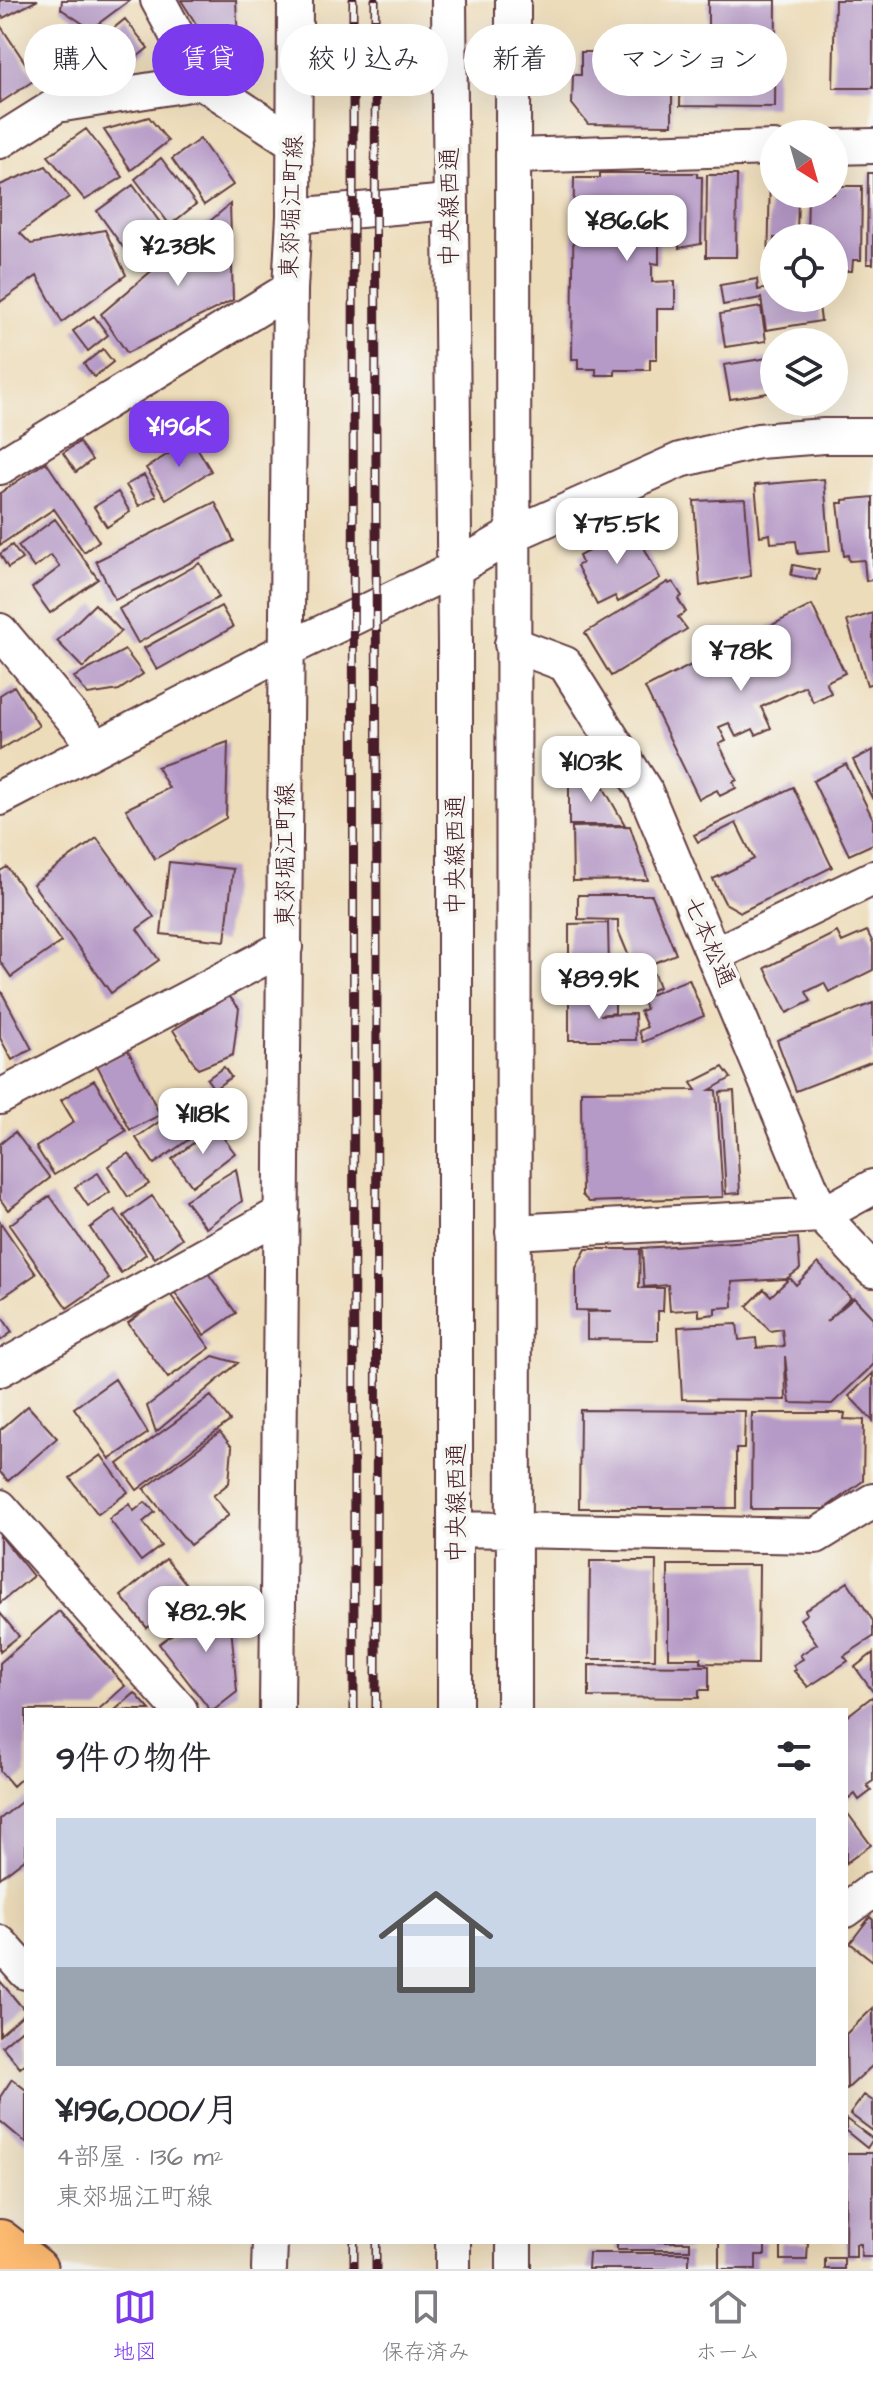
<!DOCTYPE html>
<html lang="ja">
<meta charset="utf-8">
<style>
:root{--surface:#fff;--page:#f7f7f7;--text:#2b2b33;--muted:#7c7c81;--line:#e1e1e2;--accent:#7c3aed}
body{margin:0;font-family:"Architects Daughter","Klee One",sans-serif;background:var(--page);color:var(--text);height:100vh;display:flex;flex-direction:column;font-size:30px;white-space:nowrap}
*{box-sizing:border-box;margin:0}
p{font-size:26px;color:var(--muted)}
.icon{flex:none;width:44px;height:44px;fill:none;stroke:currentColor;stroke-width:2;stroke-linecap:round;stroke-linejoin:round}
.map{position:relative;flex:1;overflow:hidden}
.panel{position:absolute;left:24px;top:1708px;width:824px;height:536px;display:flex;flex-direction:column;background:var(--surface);border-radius:0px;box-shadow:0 8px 32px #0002}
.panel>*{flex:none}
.guide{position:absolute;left:24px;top:24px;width:826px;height:72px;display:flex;gap:16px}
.needle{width:52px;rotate:143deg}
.fabs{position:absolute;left:760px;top:120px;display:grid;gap:16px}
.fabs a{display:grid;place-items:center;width:88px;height:88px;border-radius:50%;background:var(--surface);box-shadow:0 8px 32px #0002;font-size:40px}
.price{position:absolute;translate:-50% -68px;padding:0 18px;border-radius:16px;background:#fff;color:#222;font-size:26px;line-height:52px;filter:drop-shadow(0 2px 4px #0008)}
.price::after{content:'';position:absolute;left:50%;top:48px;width:24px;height:18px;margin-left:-12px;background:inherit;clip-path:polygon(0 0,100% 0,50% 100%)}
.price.active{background:var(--accent);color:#fff}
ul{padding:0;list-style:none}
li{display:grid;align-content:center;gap:16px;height:424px;padding:0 32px}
li span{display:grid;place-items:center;height:248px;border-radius:0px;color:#555}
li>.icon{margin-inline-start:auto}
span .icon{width:144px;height:144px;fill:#fffc;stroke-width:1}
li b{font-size:34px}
h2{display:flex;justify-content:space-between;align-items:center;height:96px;padding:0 32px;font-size:34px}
.tag{padding:0 28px;border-radius:36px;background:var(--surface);box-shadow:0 8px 32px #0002;font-size:28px;line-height:72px}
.tag.active{background:var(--accent);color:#fff}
.tab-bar{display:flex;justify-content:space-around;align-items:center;height:112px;border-top:2px solid var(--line);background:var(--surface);font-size:22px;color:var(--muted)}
.tab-bar a{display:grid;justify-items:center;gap:4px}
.tab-bar .active{color:var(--accent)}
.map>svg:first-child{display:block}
.building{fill:#b599c6}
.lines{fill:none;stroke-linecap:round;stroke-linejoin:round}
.minor-casing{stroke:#623b40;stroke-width:38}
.major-casing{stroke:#623b40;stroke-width:46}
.minor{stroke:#fff;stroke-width:34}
.major{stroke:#febb71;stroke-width:42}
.rail-casing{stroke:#4a1f2b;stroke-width:9}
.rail{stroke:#f6f6f2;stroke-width:6;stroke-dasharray:18;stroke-linecap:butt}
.labels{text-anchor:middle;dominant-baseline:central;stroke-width:8;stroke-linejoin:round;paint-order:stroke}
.street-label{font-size:24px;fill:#4a1f2b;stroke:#f6f6f2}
</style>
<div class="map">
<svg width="873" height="2269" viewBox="0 0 873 2269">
<rect width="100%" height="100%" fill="#f6f6f2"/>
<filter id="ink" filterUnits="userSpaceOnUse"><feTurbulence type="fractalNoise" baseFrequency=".0125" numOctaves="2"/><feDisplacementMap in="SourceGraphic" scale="16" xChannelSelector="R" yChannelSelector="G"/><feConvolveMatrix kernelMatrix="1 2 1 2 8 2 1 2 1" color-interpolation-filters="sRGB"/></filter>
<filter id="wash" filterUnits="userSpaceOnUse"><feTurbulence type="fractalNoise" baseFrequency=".006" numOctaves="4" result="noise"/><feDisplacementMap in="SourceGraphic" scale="32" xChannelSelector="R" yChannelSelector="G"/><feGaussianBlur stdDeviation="1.8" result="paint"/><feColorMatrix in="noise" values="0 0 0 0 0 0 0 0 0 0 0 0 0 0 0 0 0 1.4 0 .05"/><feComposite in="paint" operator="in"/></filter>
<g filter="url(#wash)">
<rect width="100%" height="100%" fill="#eddcb9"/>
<g id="blocks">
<!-- building -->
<path class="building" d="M0,0H38L3,18L0,14Z
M62,0H130L91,29L61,9Z
M181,0H236L238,41L213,51Z
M708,0H776L775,107L680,106L681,28L708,29Z
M835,0H873V88H833Z
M125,19L148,48L126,66L103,37Z
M0,25L36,79L0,103Z
M72,29L92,57L48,89L28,61Z
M581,52H672V125L588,124L572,104L573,75H581Z
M149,117L168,141L131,170L104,130Z
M86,129L123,177L85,200L48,156Z
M200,139L233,185L204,205L172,159Z
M161,158L196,204L170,225L135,179Z
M46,166L69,197L20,233L31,244L105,230L126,275L62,322L37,276L0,302V185Z
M600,173H697V177H702L701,244L679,248V244H659V264L652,263V282L675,281V309H657V359H650V370H615V375H596V369H578V359H572L574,178H600Z
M770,173H774V194H798L797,238H774V272H768Z
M868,173H873V264H867Z
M707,175H737L736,257H706Z
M133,185L169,235L133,261L97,211Z
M834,186H862L861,260H853L852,271H834V238H807L808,194H834Z
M230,204L233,300L127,353L101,314Z
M757,279L758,290L774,287V298H818L821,321L766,330L761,298L723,305L720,285Z
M761,307L766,341L725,347L720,314Z
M94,316L108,335L88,351L73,331Z
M103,349L113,362L94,377L84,364Z
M768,358L774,392L730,399L724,365Z
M192,439L211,471L166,499L146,468Z
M79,442L92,460L76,472L63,453Z
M46,462L99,541L84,552L54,509L0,545V493Z
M144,475L156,496L139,506L126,485Z
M824,479L830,551L798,554L796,541L771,543L770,534L760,536L755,485Z
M118,492L130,512L107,527L94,507Z
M873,497V580L866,581L864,560L849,561L848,555L844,556L838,503H843V500Z
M745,499L751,576L700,586L694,501Z
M215,502L234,541L115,600L96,561Z
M55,519L98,579L50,613L32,588L60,567L51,555L34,568L18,546Z
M629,524L631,529L634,528L660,578L618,602L615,596L597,605L577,566L582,563L579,556L594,548L592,543Z
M12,545L22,559L8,568L0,554Z
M200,563L219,597L138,643L119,609Z
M793,565L819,570L816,580L791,575Z
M668,582L669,584L673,582L682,596L678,599L686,612L678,617L687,629L611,676L585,633Z
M95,604L121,631L83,668L57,641Z
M812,605L845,673L826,682L831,693L813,702L805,686L761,707L771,728L756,735L753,729L736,737L729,723L719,727L726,741L719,744L737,780L733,782L736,788L720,796L717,790L699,799L645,688Z
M221,606L233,627L157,670L144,648Z
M873,613V683L867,685L847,621Z
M125,650L143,674L119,690L88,695L74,677Z
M14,686L39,726L0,750V695Z
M228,742L226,818L155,859L126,809L169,788L157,767Z
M873,750V800L853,760Z
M846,764L873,819V844L849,855L813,781Z
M569,778H598L625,825H569Z
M793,787L832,867L741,912L725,903L713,879L754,859L736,823L698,842L694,835Z
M630,826L648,880L573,881L572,827Z
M97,838L154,917L137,929L159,960L111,993L33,884Z
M169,862L233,869L225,941L161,934Z
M7,867L61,942L11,977L0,961V871Z
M578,895H652L676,954L635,971L618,930V920L578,919Z
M608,923L609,969H569V924Z
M867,931L873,943V970L829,992L824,983L806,992L811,1001L787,1013L765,968L837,932L842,942Z
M645,970L647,976L654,974L659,987L635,997H577V975L635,974Z
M689,979L704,1016L643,1042L639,1031L647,1027L640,1011L646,1009L642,998Z
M0,989L32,1049L12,1060L0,1038Z
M229,996L239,1008L233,1055L198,1069L173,1030Z
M600,999H615V1013L600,1015L635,1014L636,1040H569V1000Z
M873,1003V1061L796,1091L777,1040Z
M128,1050L160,1115L130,1130L97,1065Z
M224,1067L231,1077L214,1089L207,1079Z
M723,1067L731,1078L710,1090H716L723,1197L589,1202L582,1195L581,1091L696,1090L691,1083Z
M94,1080L126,1131L54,1175L36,1147L74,1122L61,1100Z
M198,1087L219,1118L154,1164L136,1138L176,1110L184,1122L195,1114L184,1098Z
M734,1091L740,1193L726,1194L720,1092Z
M215,1127L235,1153L192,1186L172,1159Z
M15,1132L50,1178L8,1210L0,1199V1144Z
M129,1153L149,1184L128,1197L108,1166Z
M236,1169L242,1201L206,1228L185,1200Z
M98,1173L110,1192L88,1206L75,1187Z
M50,1196L109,1279L67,1308L9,1225Z
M152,1196L182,1238L155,1258L124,1216Z
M115,1210L146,1254L121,1273L90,1228Z
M0,1222L36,1274L0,1299Z
M798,1238L800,1269L786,1279L732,1282L733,1307L715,1308V1314L699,1316V1309L670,1311L668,1285L644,1287L642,1248Z
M586,1249H640L639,1288H664L663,1311H658V1340L587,1339V1312L612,1311L576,1310V1268Z
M818,1263L851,1298L826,1322L854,1298L873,1318V1365L832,1404L790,1403L785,1356L786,1400L682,1399L678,1327L737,1324L739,1340L756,1338L757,1348L784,1346L782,1329L770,1331L747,1306L764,1289L771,1296L790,1278L796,1285Z
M203,1266L236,1313L204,1335L171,1287Z
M169,1293L210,1348L168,1378L128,1323Z
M0,1314L12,1332L0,1341Z
M213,1356L238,1363L156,1432L147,1406Z
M873,1373V1421L849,1396Z
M115,1379L148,1433L110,1459L74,1408Z
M211,1396L230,1421L137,1490L118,1464Z
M28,1406L57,1438L8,1481L0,1472V1430Z
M580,1410L745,1411L744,1449H736V1508H579Z
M752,1413H845L844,1419L864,1420L863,1481L824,1509H751Z
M220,1432L232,1447L229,1483L213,1496L229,1515L190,1545L144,1489Z
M101,1455L128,1492L98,1514L70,1478Z
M145,1502L155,1512L143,1522L161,1546L141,1561L109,1519L129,1504L134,1511Z
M0,1535L33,1576L0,1603Z
M166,1559L193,1592L147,1628L121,1596Z
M590,1561H656L655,1659H589Z
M668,1565H759L758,1664L701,1663V1658H668Z
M848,1582L873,1621V1637L844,1656L848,1661L808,1687L794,1671L796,1670L793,1665L803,1659L800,1655L817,1644L800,1619L807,1614L805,1610Z
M228,1593L237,1692L214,1710H210L159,1644Z
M59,1611L125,1686L98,1710H26V1774L13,1786L0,1771V1663Z
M0,1613L19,1636L0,1651Z
M873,1653V1692L855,1667Z
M589,1665L709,1666V1690H699V1698L589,1697Z
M135,1693L150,1710H115Z
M873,1696V1781L867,1785L871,1791L859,1800L855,1794L849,1799L846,1795V1717Z
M26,1798V1858L0,1878V1819Z
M846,1811L871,1845L846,1863Z
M870,1917L873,1920V1961L850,1943Z
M0,1981L26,2012L0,2035Z
M873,2008V2065L847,2089L846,2034Z
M26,2026V2063L20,2068L2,2046Z
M12,2079L26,2090V2143L0,2121V2097Z
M864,2095L873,2101V2131L850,2114Z
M846,2119L873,2139L867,2148L846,2131Z
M846,2153H873V2257H861V2244H856V2257H845Z
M617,2242H690V2250H617Z
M719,2242H765V2255H756V2269H719Z
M781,2242H808L807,2260H781Z
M589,2253H689V2269H588Z
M825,2258H844V2269H825Z"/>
</g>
</g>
<g filter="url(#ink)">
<use href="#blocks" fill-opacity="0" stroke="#623b40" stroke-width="2"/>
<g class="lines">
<defs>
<path id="minor" d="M158,0L202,82L295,143
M449,0L455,644V1710
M513,0L514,1710
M0,141L57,105L202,82
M834,147L873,146
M513,156L774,148
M294,216L449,202
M0,467L290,289
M0,631L97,747
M512,644L565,664L645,791L822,1215L873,1270
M0,798L288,649L454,569L512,535L680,460L758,441L824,436H873
M714,955L873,878
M0,1097L285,947
M513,1232L822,1215L873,1187
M0,1369L282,1213
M0,1507L180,1710
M457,1529L816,1536L873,1501
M277,1710L290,289L294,216L295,0
M846,1910L873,1890
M0,1943L26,1972
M453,2242V2269
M514,2242V2269
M269,2269L270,2242"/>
<path id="major" d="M0,2241L36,2269"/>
</defs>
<!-- minor casing -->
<use href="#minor" class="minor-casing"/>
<!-- major casing -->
<use href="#major" class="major-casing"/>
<!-- minor -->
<use href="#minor" class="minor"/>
<!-- major -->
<use href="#major" class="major"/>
<defs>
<path id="rail" d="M353,0L354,1710
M375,0L377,951L376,1710
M354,2242V2269
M376,2242V2269"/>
</defs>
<!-- rail casing -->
<use href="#rail" class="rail-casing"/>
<!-- rail -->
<use href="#rail" class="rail"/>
</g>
</g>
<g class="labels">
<!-- street labels -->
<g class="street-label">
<text transform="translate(292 207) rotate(-88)">東郊堀江町線</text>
<text transform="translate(450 207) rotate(-90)">中央線西通</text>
<text transform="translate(286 855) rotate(-90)">東郊堀江町線</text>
<text transform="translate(456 855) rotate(-90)">中央線西通</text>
<text transform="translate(709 942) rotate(67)">七本松通</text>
<text transform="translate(457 1503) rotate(-90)">中央線西通</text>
</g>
</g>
</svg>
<div class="fabs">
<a><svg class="needle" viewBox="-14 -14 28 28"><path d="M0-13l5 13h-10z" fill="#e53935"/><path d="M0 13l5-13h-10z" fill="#7c7c81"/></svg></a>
<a><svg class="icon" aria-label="locate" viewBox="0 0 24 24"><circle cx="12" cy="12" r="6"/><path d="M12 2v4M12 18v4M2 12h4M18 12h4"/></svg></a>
<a><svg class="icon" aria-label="layers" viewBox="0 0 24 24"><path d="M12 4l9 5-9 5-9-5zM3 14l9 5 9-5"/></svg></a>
</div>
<b class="price" style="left:627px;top:263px">¥86.6K</b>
<b class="price" style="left:178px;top:288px">¥238K</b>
<b class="price active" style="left:179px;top:469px">¥196K</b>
<b class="price" style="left:617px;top:566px">¥75.5K</b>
<b class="price" style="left:741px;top:693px">¥78K</b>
<b class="price" style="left:591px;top:804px">¥103K</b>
<b class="price" style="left:599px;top:1021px">¥89.9K</b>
<b class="price" style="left:203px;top:1156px">¥118K</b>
<b class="price" style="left:206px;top:1654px">¥82.9K</b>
<div class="guide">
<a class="tag">購入</a>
<a class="tag active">賃貸</a>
<a class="tag">絞り込み</a>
<a class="tag">新着</a>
<a class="tag">マンション</a>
</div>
<section class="panel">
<h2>9件の物件<svg class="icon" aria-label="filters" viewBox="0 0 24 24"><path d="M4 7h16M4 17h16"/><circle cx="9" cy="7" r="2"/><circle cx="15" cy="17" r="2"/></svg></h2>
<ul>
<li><span style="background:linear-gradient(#c9d6e8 60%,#9aa5b1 0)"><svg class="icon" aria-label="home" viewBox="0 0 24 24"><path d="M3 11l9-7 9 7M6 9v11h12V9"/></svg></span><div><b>¥196,000/月</b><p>4部屋 · 136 m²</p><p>東郊堀江町線</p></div></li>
</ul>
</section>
</div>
<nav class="tab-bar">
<a class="active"><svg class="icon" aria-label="map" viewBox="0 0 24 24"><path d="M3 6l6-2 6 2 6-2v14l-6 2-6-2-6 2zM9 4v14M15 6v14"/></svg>地図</a>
<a><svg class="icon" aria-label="saved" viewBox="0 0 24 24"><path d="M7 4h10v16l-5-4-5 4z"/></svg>保存済み</a>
<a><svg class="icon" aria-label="home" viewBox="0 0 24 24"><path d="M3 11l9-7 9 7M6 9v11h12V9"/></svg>ホーム</a>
</nav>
